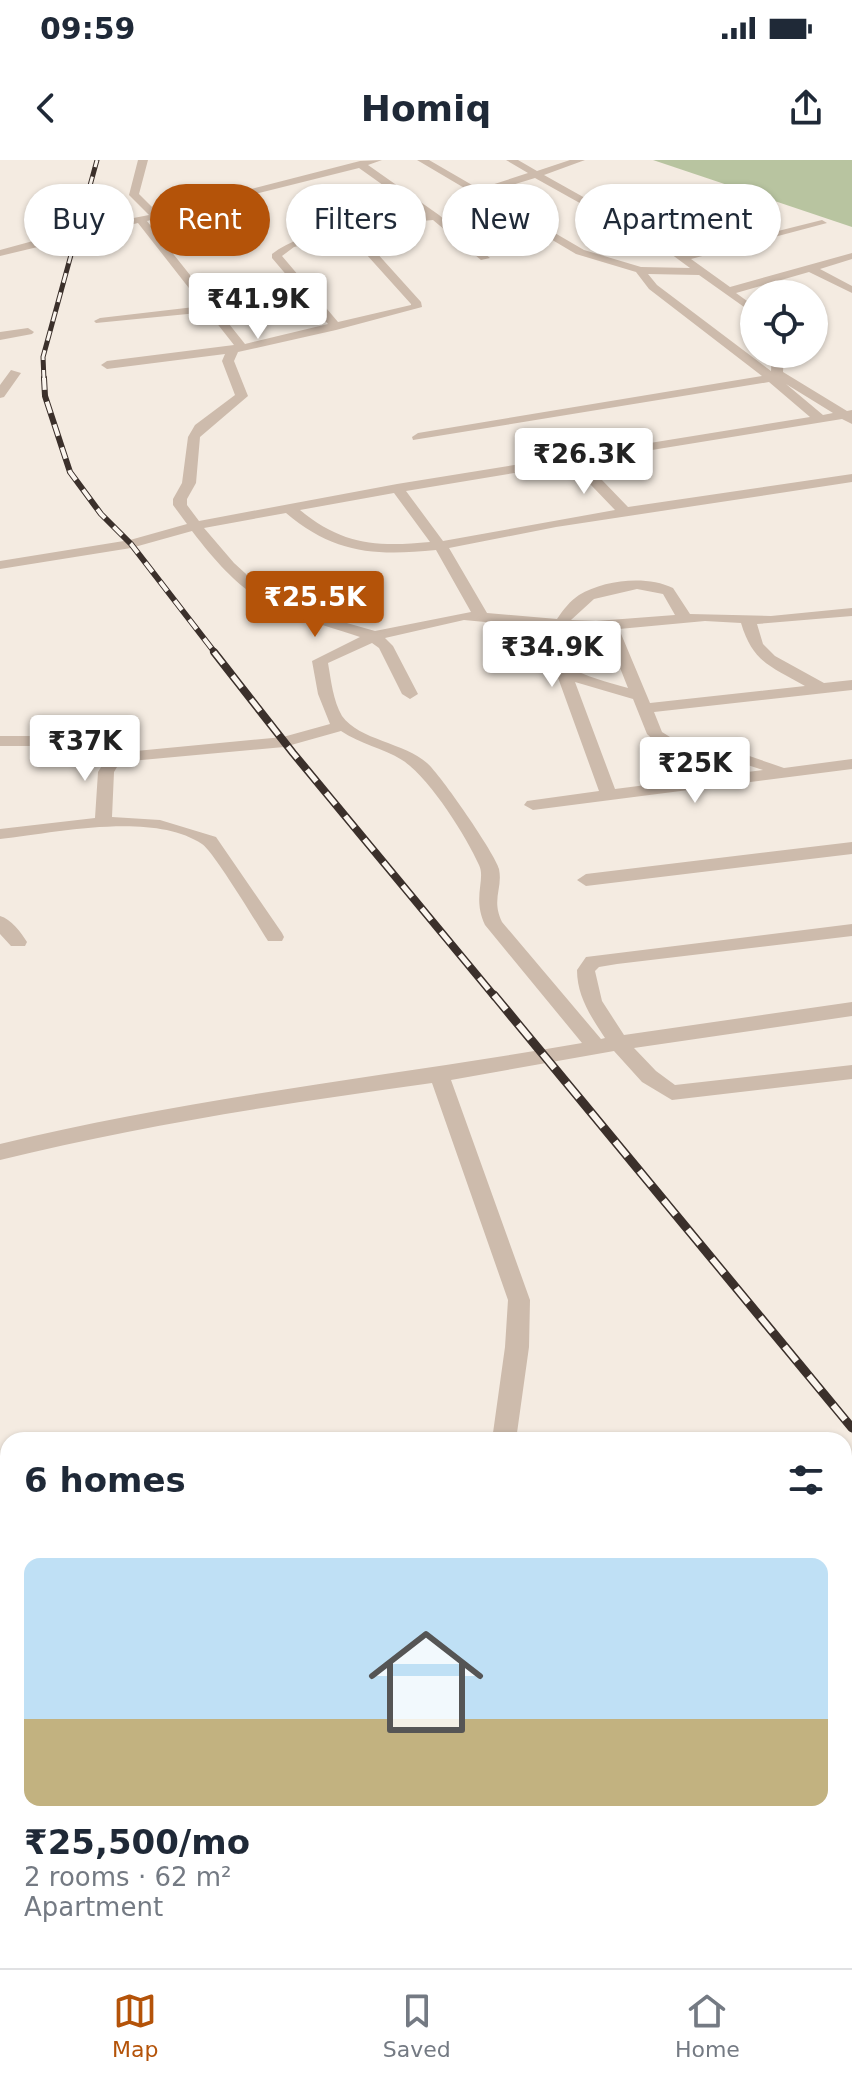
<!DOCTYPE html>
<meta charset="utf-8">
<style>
:root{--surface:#fff;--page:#f2f2f3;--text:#1f2937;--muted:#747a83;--line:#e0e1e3;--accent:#b45309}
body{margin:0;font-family:"DejaVu Sans",sans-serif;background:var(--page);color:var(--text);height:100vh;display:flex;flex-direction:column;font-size:30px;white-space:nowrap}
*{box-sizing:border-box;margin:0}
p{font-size:26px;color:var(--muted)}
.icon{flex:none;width:44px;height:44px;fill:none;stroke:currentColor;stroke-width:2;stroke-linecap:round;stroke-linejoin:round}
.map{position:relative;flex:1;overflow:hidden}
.details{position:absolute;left:0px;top:1272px;width:852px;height:536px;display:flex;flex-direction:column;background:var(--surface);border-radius:24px 24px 0 0;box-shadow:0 2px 6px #0004}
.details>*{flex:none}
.hud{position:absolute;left:24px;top:24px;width:804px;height:72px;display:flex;gap:16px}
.fabs{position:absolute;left:740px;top:120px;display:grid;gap:16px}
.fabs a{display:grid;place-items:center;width:88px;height:88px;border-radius:50%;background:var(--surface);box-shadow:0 2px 6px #0004;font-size:40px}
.price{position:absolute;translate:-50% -68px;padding:0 18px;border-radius:8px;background:#fff;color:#222;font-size:26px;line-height:52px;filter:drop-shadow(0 2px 4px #0008)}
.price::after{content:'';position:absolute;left:50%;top:48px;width:24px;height:18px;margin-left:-12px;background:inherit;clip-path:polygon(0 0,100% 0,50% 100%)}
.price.current{background:var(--accent);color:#fff}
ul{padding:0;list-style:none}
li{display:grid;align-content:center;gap:16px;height:424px;padding:0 24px}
li span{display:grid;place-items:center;height:248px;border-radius:16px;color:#555}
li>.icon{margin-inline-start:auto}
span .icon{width:144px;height:144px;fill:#fffc;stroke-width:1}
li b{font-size:34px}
h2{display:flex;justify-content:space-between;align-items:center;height:96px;padding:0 24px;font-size:34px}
.tag{padding:0 28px;border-radius:36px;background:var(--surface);box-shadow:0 2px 6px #0004;font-size:28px;line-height:72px}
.tag.current{background:var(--accent);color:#fff}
.status{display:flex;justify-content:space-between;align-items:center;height:56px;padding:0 40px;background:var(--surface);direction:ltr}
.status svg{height:22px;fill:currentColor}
header{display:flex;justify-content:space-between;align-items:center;height:104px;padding:0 24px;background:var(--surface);font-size:36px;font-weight:700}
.dock{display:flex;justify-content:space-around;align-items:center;height:112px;border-top:2px solid var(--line);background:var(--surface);font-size:22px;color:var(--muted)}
.dock a{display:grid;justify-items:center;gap:4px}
.dock .current{color:var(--accent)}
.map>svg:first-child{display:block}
.green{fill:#b8c4a0}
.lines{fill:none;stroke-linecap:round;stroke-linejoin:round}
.minor{fill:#cdbbac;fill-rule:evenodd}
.rail-far3-casing{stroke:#3b302b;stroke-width:5}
.rail-far2-casing{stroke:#3b302b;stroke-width:6}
.rail-far1-casing{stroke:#3b302b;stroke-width:8}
.rail-casing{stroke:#3b302b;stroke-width:9}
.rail-far3{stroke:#fbf5ee;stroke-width:3;stroke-dasharray:10;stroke-linecap:butt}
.rail-far2{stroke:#fbf5ee;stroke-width:4;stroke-dasharray:12;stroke-linecap:butt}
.rail-far1{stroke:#fbf5ee;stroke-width:5;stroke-dasharray:15;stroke-linecap:butt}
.rail{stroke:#fbf5ee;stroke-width:6;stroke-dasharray:19;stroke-linecap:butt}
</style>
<div class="status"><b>09:59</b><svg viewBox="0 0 49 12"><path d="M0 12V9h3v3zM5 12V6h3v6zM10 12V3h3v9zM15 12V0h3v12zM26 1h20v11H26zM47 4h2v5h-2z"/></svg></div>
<header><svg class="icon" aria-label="back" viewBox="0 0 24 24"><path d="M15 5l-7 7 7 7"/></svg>Homiq<svg class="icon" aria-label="share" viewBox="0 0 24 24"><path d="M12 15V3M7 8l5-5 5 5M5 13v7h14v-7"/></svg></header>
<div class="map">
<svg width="852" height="1808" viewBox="0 0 852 1808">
<rect width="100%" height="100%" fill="#f4ebe1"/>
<!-- green -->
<path class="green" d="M653,0H852V67Z"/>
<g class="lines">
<!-- minor -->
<path class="minor" d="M138,0H148L139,34L158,53L360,1L382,0L368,5L439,55L490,98L481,100L433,60L366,66L357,71L421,142L422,147L336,170L238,192L234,201L248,236L200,277L196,323L187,339V345L199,361L397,324L810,257L769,222L413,280L412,277L418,273L762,216L649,129L636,112L576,94L417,0H429L479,29L528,13L506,0H518L537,11L570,0H585L544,15L685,94L822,60L827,63L691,99L730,127L852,93V99L820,109L852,126V133L809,112L736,133L754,146V154L699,115L648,114L657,125L771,211L772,194H784L783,212L847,251L852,250V264L842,259L572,303L601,319L628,347L852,314V322L556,367L449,388L487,453L557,459C563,450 570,441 579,435C604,420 646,415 673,428L690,454L771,456L852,448V456L757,464L763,484L775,496L824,523L852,520V530L654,552L662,572L678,582L732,590L784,608L852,599V609L533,650L524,645L527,641L599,631L557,515L530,497L506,464L464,460L385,478L393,486L418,534L410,539L402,534L379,488L372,483L328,503C331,520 333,541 342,556C359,580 405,583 427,603C440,614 496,695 499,709C503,729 491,739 502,762L601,879L605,878C591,857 577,836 577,810L586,797L852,764V776L617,804L599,807L595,811L602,841L624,875L852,842V856L634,888L656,911L675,925L852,905V919L672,940L642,922L614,891L451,920L530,1140L529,1187L516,1280H492L505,1187L508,1140L432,923C287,943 142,965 0,1000V984C191,937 388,917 582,883L485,765C472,738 486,719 479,705C466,676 429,617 402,600C383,588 360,584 341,571L284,587L120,602L114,612L112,657L160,660L216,677L282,773L284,777L282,781H268C257,764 214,692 202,684C153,651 55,673 0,679V669L95,658L98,612L105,601L33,586H0V576H33L115,593L283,577L330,564L318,534L312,501L360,477C275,450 249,446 192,371L131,388L0,409V401L130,380L187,364L173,345V339L182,323L188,277L195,265L235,235L222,201L225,194L107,209L101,205L107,201L234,185L208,152L96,163L94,161L100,158L203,146L138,63L0,96V90L77,69L149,55L129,35ZM359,8L425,55C383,58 305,68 272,94V98L328,164L245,184L147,61ZM535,18L671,94L690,108L641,107L584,90L486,33ZM348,74L411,144V145L338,162L282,96L294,87ZM786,224L833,253L823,255ZM557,306L591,325L615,350L443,381L406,331ZM394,333L430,382C377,387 342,385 300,350ZM286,353C334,394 376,396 436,390L471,452L375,471L322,456L268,434L234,403L204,368ZM637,429L663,434L675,455L596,461L571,460L594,439ZM705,461L741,463C753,503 771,506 805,526L650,543L619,469ZM522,465L605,470L628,528C585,516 546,505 522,465ZM575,522L633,539L647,574L658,584L676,592L732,600L763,610L615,629Z
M28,168L34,172L32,174L0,180V172Z
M11,210L21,213L4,237L0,238V225Z
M852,682V694L586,726L577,720L586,714Z
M0,756C11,759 21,772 27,782L25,786H11L0,774Z
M8,1363V1387L0,1388V1364Z
M844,1459L852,1462V1488L844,1485Z
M590,1800H620L617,1808H587Z"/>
<defs>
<path id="rail-far3" d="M44,220L43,197L97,0"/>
<path id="rail-far2" d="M44,218L45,236L70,312L101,354L131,384L216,494"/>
<path id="rail-far1" d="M214,492L293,593L495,837"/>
<path id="rail" d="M494,835L852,1268"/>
</defs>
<!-- rail-far3 casing -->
<use href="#rail-far3" class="rail-far3-casing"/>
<!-- rail-far2 casing -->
<use href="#rail-far2" class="rail-far2-casing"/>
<!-- rail-far1 casing -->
<use href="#rail-far1" class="rail-far1-casing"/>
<!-- rail casing -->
<use href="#rail" class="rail-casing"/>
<!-- rail-far3 -->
<use href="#rail-far3" class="rail-far3"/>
<!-- rail-far2 -->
<use href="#rail-far2" class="rail-far2"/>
<!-- rail-far1 -->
<use href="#rail-far1" class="rail-far1"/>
<!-- rail -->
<use href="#rail" class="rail"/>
</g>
</svg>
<div class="fabs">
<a><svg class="icon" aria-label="locate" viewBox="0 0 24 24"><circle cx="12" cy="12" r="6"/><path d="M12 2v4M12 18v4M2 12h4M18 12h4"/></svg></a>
</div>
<b class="price" style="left:258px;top:181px">₹41.9K</b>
<b class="price" style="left:584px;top:336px">₹26.3K</b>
<b class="price current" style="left:315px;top:479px">₹25.5K</b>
<b class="price" style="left:552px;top:529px">₹34.9K</b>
<b class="price" style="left:85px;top:623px">₹37K</b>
<b class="price" style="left:695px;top:645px">₹25K</b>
<div class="hud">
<a class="tag">Buy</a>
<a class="tag current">Rent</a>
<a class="tag">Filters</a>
<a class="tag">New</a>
<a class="tag">Apartment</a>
</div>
<section class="details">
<h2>6 homes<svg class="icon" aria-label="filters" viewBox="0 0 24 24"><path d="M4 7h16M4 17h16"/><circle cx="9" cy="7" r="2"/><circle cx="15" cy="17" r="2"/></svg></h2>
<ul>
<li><span style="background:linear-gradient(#bfe0f5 65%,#c2b280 0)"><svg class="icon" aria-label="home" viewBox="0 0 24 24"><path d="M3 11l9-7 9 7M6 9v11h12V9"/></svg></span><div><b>₹25,500/mo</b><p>2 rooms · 62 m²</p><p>Apartment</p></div></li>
</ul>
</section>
</div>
<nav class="dock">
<a class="current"><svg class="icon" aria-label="map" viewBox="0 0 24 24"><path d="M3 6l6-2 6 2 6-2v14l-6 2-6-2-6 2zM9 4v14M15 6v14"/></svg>Map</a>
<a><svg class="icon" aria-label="saved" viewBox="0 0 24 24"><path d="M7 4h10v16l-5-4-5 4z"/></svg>Saved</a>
<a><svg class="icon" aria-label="home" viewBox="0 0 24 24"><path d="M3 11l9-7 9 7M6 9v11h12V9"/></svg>Home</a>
</nav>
